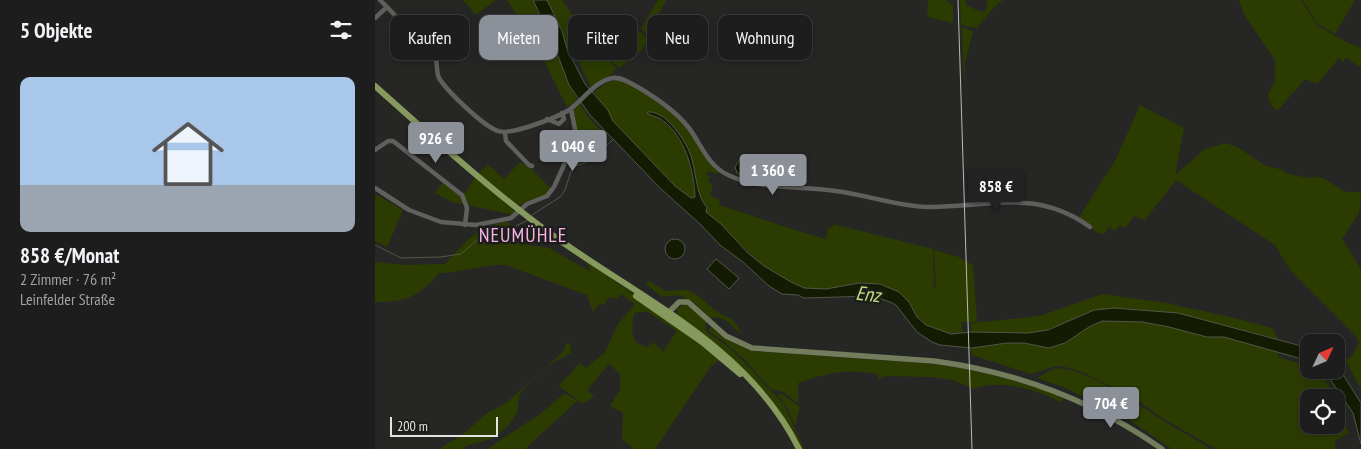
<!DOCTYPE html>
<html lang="de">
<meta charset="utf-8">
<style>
:root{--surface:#1c1d1c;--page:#292a29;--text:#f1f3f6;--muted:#a0a2a3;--line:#3a3b3b;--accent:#8c9099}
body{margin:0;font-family:"PT Sans Narrow",sans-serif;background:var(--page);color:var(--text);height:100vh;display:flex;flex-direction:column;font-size:19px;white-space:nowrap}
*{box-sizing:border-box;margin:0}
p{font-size:16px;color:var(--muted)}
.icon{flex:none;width:28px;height:28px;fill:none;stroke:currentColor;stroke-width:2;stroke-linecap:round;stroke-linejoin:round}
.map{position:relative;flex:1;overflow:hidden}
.side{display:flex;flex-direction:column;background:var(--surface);width:375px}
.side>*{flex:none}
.guide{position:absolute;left:15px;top:15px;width:475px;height:45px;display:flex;gap:10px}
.needle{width:32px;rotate:46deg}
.tools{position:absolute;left:925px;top:334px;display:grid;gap:10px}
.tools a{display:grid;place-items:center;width:45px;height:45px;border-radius:10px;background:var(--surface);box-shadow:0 2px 12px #0003,0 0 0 1px var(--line);font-size:25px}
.scale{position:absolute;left:15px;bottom:12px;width:108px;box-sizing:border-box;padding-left:5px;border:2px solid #e3e3e1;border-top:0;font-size:14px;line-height:18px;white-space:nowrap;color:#e3e3e1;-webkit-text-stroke:4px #1d1e1b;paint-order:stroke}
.price{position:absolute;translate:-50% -42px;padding:0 11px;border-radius:5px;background:var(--accent);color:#fff;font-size:16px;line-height:32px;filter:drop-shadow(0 1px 2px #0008)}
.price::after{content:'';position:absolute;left:50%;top:30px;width:15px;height:11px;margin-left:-8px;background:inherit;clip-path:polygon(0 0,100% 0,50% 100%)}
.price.on{background:#222;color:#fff}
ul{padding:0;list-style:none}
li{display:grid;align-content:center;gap:10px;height:265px;padding:0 20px}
li span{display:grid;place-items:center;height:155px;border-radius:10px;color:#555}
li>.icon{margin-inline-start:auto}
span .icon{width:90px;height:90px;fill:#fffc;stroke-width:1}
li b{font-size:21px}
h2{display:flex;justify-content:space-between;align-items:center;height:60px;padding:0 20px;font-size:21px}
.tag{padding:0 18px;border-radius:10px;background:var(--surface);box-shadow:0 2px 12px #0003,0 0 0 1px var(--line);font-size:18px;line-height:45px}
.tag.on{background:var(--accent);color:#fff}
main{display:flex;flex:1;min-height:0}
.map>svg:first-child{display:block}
.green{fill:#2c3c00;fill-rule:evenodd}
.water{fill:#131b03;stroke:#515746}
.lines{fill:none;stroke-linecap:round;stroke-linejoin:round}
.stream{stroke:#515746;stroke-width:1}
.street{stroke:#5f605d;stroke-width:4.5}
.secondary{stroke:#737d5e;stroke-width:5.5}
.primary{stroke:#879a5e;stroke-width:6}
.rail{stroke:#b9b9b7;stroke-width:1}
.labels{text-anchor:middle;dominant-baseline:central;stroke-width:5;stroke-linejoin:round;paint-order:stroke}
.neighbourhood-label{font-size:20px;letter-spacing:1px;fill:#f4b2e5;stroke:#1d1e1b}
.water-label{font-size:20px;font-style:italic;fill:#c1e479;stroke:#1d1e1b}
</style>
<main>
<section class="side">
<h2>5 Objekte<svg class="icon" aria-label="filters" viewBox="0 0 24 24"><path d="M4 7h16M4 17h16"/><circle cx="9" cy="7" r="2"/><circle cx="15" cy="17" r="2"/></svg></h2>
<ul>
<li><span style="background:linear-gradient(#a9c7e8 70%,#9aa5b1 0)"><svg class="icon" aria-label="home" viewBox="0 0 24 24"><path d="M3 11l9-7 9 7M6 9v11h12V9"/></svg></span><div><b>858 €/Monat</b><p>2 Zimmer · 76 m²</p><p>Leinfelder Straße</p></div></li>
</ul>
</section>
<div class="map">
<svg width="986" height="449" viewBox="0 0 986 449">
<rect width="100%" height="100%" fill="#262725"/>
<!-- green -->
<path class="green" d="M88,0H121L101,15Z
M132,0H157L179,45L194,86L202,99L196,106L193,105L192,107L156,35Z
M172,0H187L214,38L240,66L241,68L238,73L216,88L203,60L195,55L188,40L187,31Z
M283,0H291L272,36L266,28Z
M554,0H571L577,5L578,0V23L553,17L552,9Z
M585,0H591V5L606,12L611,11L613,0H628L618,8L602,28L586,25Z
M864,0H926L943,26L971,42L986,48V68L971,57L968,62L964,58L942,84L930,79L902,111L896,105L901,94L895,105L893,95L900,81V60L870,16Z
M928,0H980L960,34L942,23Z
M258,25L273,39L267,50L244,68L230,53Z
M587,27L598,31L590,62L589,85Z
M240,80C288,88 317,134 345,170L341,174L334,171L331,174L335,177L333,182L338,184L335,196L345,200L344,205C380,216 416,230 451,239L454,227H458V224L558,249L559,286L557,288L561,287L559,250L584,257L598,265L602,322H587V332L576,333L561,330L551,325L542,317L534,302L520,290L505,284L484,283L451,289L429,288L416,282L389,266L331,212L324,196L314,151L301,129L288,117L273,114C308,127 317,163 320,197L316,198L300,186L238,121L219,92L233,82Z
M204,103L214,118L233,138C223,148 213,160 199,164L196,160C204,143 204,129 198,112Z
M765,105L809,128L800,175L830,149L851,143L864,148L889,165L908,170L910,173L932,178L941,177L948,178L970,192H984L986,194L984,213L967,239L986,269V389L970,360L976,357L984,344L982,337L915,270L900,245L801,180L770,220L759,216L750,228L744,226L740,231L734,227L730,233L725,234L703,219L741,159Z
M145,162L157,169L177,190L173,193L142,206L103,174L113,164L129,179Z
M100,177L145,216L77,202L60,193L69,181L87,194L91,192Z
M0,194L28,210L12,247L0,241Z
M130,222L135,223L134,242L174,248L216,272L211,261L327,342L345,360L336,366L280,449H259L247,439L248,413L235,406L245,390V374L234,364L212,390L219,396L208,404L184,386L205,363L211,368L230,352L243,324L260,304L246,294L242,299L234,297L229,305L224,304L218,312L212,295L130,265C108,264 86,273 64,273C43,297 32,302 0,302V262L28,265L70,264C90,243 99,228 130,222ZM263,312H273L302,331L288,352L278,342L272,347C253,343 257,328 259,314Z
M274,281L290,291L312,290L322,295L341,311L358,320L367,333C354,329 356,315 335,318L317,301L304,295L287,297L271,284Z
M727,294L791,303L855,317L897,328L903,339L840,323L759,309L739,308L719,310L673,330L653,333L596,332V323L665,316Z
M309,305H313L331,322L330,329L333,333L352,346L368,361L409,405L429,449H426C416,432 408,414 396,399C370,366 336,343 303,317L302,309Z
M727,321L768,322L794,327L832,337H849L904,352L903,357L934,366V370H942L947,374L960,397L934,398V425H961V401L974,433L960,441V449H841L786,417L761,399L710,373L687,366H681L656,374L597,355L596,348L632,343H649L674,348Z
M336,327L350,339L377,351L559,364C595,369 630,377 665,389C673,392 684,394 689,400L685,402C663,390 622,378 599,389L578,380L556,377L512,376L506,377L502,382L504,376L502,374C473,368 450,373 423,383V403L409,392L396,389L369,359L347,340L335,332L334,329Z
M192,342L196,346V352C192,356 188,357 183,360C172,366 156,380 148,390C142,397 144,404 142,412C139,421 130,429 122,435C112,444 95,441 87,449H64L91,432L112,413L131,403L188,352Z
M678,369C708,364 764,406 789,421C805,431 821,439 836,449H797L759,423L734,409L688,387L662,378Z
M190,393L202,401L150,449H112L165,414Z
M405,393L425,407L420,426L413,409L403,395Z"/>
<!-- water -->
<path class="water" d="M158,0H172L187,31L192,49L210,84L233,110L238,121L300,186L316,198L320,197C319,171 310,136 287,120C283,117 277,116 273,114L272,112C279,111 288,116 293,121C302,130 310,141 315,153C321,169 321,197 332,207L331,212L346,224L373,253L389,266L416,282L429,288L451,289L484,283L505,284L524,292L534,302L542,317L551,325L576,334L596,332L653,333L673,330L719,310L739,308L803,313L934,348V361L849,337H832L794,327L768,322L727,321L714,327L690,343L674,348L649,343H632L597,348L565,345L557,342L542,332L521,305L515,302L498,296L429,298L423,295L407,294L394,286L368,262L345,245L325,224L285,188L215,115L194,85L179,45Z
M365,159L387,163L389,167L386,175L383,177L362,173L360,167Z
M290 249a10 10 0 1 1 20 0a10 10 0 1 1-20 0Z
M341,259L364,278L354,289L332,269Z
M961,364L986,403V444L978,413L949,370H961Z"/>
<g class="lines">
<!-- stream -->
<path class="stream" d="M157,215L185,197L190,190L196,171L201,166L214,161L239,139
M0,245L26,258L66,257L86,254L109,234L137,228L153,220"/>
<!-- street -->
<path class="street" d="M5,0C19,14 32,28 46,42C50,47 58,52 60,57C63,64 61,72 64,78C72,91 108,126 123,131C135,136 183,117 194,110C207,101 221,80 238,78C246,77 254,82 261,86C280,97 300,110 314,128C326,144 333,166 353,175C386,191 426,185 461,191C492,195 521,206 552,207C613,208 659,187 715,227
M0,18L12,7
M172,119L184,124L189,119L187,113
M130,133L131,141L154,165L157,166
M0,150L13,141H18L87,195L92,208L90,225
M0,188L34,210L66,222L101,225L136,218L152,204L172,196L179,187L199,143L200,129L196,109"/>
<!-- secondary -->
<path class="secondary" d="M293,313L304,302H313L351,336L377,348L559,361C641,372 719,401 787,449"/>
<!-- primary -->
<path class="primary" d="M0,86C56,136 112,187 173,232C262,297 373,345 424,449
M261,296L327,342L365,374"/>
<!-- rail -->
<path class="rail" d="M583,0L597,449"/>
</g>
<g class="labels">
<!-- neighbourhood labels -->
<g class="neighbourhood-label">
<text x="148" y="235">NEUMÜHLE</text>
</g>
<!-- water labels -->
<g class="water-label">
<text transform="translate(493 294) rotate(7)">Enz</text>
</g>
</g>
</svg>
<div class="tools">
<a><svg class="needle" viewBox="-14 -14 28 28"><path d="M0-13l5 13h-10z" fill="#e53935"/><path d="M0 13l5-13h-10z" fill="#a0a2a3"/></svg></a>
<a><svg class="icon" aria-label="locate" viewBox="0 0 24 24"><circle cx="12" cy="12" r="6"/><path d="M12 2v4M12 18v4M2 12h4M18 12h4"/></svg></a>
</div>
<div class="scale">200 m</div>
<b class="price" style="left:61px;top:164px">926 €</b>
<b class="price" style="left:198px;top:172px">1 040 €</b>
<b class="price" style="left:398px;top:196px">1 360 €</b>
<b class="price on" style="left:621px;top:212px">858 €</b>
<b class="price" style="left:736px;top:429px">704 €</b>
<div class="guide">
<a class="tag">Kaufen</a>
<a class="tag on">Mieten</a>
<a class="tag">Filter</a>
<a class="tag">Neu</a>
<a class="tag">Wohnung</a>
</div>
</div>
</main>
